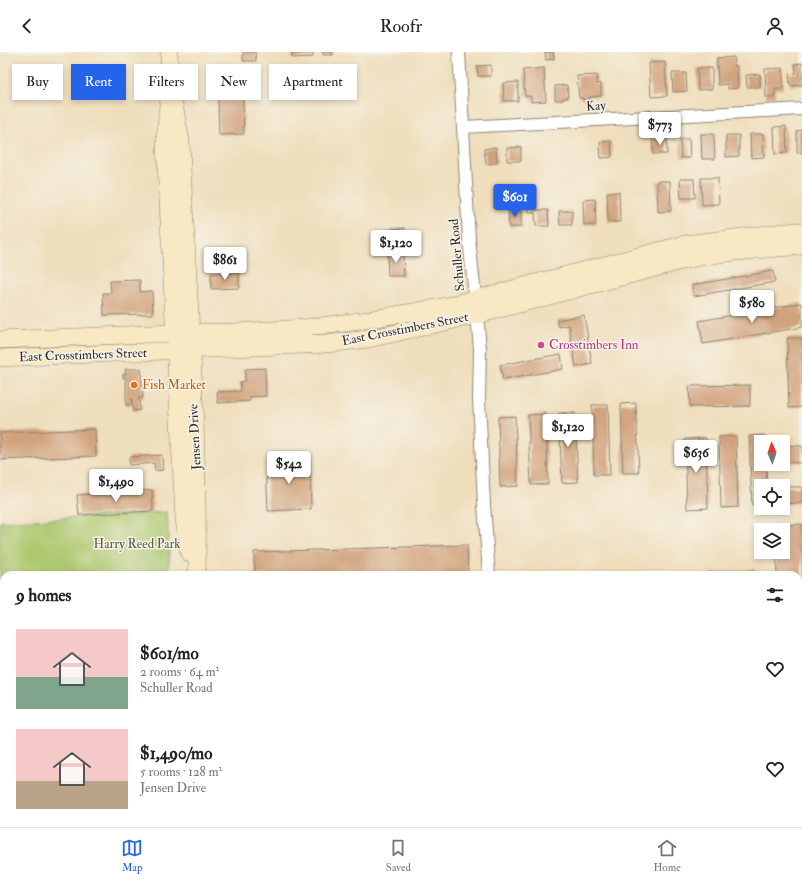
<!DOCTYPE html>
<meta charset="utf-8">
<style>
:root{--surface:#fff;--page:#f2f2f2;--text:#222;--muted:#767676;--line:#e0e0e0;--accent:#2563eb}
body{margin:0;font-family:"IM FELL Double Pica",serif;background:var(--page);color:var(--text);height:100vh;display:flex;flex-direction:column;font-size:15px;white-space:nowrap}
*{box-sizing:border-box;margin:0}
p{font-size:13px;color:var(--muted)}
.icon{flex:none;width:22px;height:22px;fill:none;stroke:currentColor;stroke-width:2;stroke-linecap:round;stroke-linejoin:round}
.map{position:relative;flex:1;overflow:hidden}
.side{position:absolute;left:0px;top:519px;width:802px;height:256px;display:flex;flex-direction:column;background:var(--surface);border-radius:12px 12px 0 0;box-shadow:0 2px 6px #0003}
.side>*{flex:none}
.guide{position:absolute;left:12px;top:12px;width:400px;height:36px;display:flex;gap:8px}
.needle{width:26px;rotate:358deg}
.fabs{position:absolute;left:754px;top:383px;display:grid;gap:8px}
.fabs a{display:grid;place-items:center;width:36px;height:36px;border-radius:0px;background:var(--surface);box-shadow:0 2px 6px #0003;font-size:20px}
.price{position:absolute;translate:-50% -34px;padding:0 9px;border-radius:4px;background:#fff;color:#222;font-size:13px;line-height:26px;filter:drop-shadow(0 1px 2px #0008)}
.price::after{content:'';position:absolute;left:50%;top:24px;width:12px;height:9px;margin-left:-6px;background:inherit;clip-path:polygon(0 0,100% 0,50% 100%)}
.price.on{background:var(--accent);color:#fff}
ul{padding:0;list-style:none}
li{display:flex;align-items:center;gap:12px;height:100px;padding:0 16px}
li span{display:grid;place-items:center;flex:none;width:112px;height:80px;border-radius:0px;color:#555}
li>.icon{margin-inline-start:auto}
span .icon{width:48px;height:48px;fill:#fffc;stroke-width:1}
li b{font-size:17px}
h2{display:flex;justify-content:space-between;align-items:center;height:48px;padding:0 16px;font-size:17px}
.pill{padding:0 14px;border-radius:0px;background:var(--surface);box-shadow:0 2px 6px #0003;font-size:14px;line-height:36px}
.pill.on{background:var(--accent);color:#fff}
header{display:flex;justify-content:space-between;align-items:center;height:52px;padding:0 16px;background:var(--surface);font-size:18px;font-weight:600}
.tabs{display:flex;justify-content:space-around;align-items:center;height:56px;border-top:1px solid var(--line);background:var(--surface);font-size:11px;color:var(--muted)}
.tabs a{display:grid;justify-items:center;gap:2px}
.tabs .on{color:var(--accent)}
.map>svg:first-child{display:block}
.green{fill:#adc86f;stroke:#6c7a4d}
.building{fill:#d1a37d}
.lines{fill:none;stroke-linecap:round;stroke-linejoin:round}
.minor-casing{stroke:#8d8474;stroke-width:14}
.secondary-casing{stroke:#8d8474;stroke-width:18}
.minor{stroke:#fff;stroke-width:12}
.secondary{stroke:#f8e8c3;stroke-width:17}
.hotel-dot{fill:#d1479c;stroke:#f7f3e8;stroke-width:1.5}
.food-dot{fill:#e8710a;stroke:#f7f3e8;stroke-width:1.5}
.labels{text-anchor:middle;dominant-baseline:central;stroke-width:3;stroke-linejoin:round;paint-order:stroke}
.street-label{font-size:13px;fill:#2b2b2b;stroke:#f7f3e8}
.hotel-label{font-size:13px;fill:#b23c85;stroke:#f7f3e8;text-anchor:start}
.food-label{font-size:13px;fill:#c56008;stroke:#f7f3e8;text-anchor:start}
.park-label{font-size:13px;fill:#525a3f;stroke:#f7f3e8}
</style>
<header><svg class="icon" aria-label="back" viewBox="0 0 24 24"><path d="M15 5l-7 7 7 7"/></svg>Roofr<svg class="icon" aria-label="person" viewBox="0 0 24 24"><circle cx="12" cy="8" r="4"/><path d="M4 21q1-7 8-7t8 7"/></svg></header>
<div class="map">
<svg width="802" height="775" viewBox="0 0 802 775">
<rect width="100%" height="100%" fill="#f7f3e8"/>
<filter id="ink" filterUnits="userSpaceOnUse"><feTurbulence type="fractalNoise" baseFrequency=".025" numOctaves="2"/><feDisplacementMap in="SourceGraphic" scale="8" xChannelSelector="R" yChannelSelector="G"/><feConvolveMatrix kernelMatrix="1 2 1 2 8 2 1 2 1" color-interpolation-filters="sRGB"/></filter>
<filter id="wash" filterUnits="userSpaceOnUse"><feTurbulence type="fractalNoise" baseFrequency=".012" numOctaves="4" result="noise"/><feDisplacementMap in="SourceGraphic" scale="16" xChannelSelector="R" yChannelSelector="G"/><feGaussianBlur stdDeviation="0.9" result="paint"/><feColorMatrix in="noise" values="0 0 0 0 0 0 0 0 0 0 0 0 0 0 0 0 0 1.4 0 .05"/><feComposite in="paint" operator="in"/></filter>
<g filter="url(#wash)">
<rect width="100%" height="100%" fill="#efdebc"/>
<!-- green -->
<path class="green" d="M167,460L170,523H4V564H0V470Z"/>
<g id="blocks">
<!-- building -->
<path class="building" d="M243,0H255L256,9H243Z
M292,0H313V5L292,6Z
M323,0H332L333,3H323Z
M553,0L554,7L546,8L545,1Z
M734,5L735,14H737L738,36L728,37V32L718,33L717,6Z
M665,10L667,44L651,45L649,11Z
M802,11V33L790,34L789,22L796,21L795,12Z
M491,13V24H478L477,14Z
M544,16L546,49L531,50V44H525L523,18Z
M697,16H712V37L698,38Z
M783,16V37H775V45H766L765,17Z
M217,19H242L244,82L219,83Z
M672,21H686L687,39L673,40Z
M760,22V35H747L746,23Z
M597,23V32L601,31V44L589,45L590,48H583V46H579L577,24Z
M518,30V49H504L503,31Z
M567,33L568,46H563V48H555V34Z
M786,74L787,101L775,102L774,75Z
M802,78V101H797V79Z
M701,82H714L715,107H702Z
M750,82H763L764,105L751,106Z
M726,83H739V104L726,105Z
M667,85V102H653L652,86Z
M680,87H689L690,106H681Z
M611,89L612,105L601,106L600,90Z
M496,95L497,111L486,112L484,97Z
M521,95V109H507V96Z
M701,126H718L719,152L702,153Z
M680,127H694L695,146H681Z
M657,129H670L671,159L658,160Z
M607,140H619L620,170H608Z
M595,147L596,173H584L583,148Z
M529,150H535V158H548L549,174H536L535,161H529Z
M508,158H521V175H509Z
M559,159H572V173H560Z
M405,176V191H392L391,177Z
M387,201H403L404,224H388Z
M773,219L775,230L694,244L692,233Z
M239,221V236L211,237V222Z
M140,228V240L152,239L153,262L104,263L103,241H111L110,229Z
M802,251V275L703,292L699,269Z
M584,263L592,312L576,315L569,273L559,275L557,268Z
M787,286H802V355L789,356Z
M561,302L563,317L503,328L500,313Z
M265,316L266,344L250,345V349L218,351L217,340L241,339L240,330L245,329V317Z
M125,317H141L143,346H139L140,358L133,359L132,347H131V353H126V326H123V322H126Z
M750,333V354L690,355L689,334Z
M636,351L639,421H623L621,352Z
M592,353H608L610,423H594Z
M559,361H575L578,430L562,431Z
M546,362L548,432L531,433L528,363Z
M515,364L518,434L500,435L498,365Z
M95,377L96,404L0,408V381Z
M765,383L766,390H761V412H766L767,434H761V453L752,454L749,384Z
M736,384L738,455L721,456L719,385Z
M706,386L708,456L687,457L685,387Z
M783,393L802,394V411L783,410Z
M162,403L163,418L155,419L154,411L129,413V405Z
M310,408L311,457L268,459L266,410Z
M783,435H802V451L783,452Z
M152,438L153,459L79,463L77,443Z
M802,472V601L798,602V523H777L776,500H783V478H774V474Z
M467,493L468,523H255V511H254V500Z
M754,518V523H711V521Z
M0,608H4V623H0Z
M798,735H802V775H789V771H798Z
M375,771H408V775H375Z
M647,771H668V775H648Z
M705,771H726L727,775H705Z"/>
</g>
</g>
<g filter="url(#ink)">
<use href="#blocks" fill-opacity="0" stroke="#8d8474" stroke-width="1"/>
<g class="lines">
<defs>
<path id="minor" d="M459,0L469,187L477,263L480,297L479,347L484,453L489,523
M463,75L802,57
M0,685H4
M502,771V775"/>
<path id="secondary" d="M169,0L170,32L181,89L182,116C189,251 199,387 197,523
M168,52L165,90L184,467L189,501
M0,288L175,281L234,280L305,276L360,269L452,253L685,192L785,180L802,179
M0,306L326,292L368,287L477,263L689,207C726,200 764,197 802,194
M208,771V775"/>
</defs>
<!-- minor casing -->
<use href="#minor" class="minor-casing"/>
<!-- secondary casing -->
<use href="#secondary" class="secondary-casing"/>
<!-- minor -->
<use href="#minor" class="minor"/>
<!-- secondary -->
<use href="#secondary" class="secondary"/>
</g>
</g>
<!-- markers -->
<circle class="hotel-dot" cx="541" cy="293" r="4"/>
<circle class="food-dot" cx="134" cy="333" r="4"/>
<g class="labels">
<!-- street labels -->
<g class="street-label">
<text transform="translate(596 54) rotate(-3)">Kay</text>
<text transform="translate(457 203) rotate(-95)">Schuller Road</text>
<text transform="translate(405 277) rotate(-11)">East Crosstimbers Street</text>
<text transform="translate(83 303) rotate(-2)">East Crosstimbers Street</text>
<text transform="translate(195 385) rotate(-93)">Jensen Drive</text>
</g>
<!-- hotel labels -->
<g class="hotel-label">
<text x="549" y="293">Crosstimbers Inn</text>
</g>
<!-- food labels -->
<g class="food-label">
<text x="142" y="333">Fish Market</text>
</g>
<!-- park labels -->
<g class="park-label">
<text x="137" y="492">Harry Reed Park</text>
</g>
</g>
</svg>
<div class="fabs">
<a><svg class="needle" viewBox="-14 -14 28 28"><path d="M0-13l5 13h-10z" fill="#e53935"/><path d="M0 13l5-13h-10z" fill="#767676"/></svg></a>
<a><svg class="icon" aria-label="locate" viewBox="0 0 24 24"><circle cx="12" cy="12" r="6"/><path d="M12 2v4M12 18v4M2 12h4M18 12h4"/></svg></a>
<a><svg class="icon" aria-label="layers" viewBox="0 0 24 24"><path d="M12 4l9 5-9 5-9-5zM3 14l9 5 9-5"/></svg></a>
</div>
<b class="price" style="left:660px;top:94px">$773</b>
<b class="price on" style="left:515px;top:166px">$601</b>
<b class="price" style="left:396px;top:212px">$1,120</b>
<b class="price" style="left:225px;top:229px">$861</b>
<b class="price" style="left:752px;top:272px">$580</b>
<b class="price" style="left:568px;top:396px">$1,120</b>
<b class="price" style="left:696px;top:422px">$636</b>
<b class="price" style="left:289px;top:433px">$542</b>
<b class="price" style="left:116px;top:451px">$1,490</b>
<div class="guide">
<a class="pill">Buy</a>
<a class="pill on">Rent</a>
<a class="pill">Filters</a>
<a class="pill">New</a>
<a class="pill">Apartment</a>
</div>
<section class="side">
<h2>9 homes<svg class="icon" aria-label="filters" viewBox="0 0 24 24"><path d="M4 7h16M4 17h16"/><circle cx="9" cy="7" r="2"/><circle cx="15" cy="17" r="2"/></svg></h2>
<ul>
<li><span style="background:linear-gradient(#f6c9c9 60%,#7fa58c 0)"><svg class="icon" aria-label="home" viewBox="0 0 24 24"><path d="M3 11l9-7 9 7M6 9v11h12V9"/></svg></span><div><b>$601/mo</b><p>2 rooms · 64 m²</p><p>Schuller Road</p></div><svg class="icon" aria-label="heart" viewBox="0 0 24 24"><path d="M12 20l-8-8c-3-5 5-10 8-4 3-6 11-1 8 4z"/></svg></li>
<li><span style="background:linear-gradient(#f6c9c9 65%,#b9a48a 0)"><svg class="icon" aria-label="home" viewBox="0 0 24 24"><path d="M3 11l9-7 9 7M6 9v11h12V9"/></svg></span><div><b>$1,490/mo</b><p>5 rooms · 128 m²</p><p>Jensen Drive</p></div><svg class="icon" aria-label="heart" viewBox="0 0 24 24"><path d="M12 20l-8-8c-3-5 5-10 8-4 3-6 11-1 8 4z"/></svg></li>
</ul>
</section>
</div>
<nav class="tabs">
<a class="on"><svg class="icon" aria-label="map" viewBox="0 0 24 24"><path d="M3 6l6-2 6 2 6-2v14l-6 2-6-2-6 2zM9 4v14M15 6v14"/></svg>Map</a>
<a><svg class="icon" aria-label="saved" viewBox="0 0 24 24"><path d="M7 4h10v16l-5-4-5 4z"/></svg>Saved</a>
<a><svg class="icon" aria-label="home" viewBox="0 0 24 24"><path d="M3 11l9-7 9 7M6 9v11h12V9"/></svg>Home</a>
</nav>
